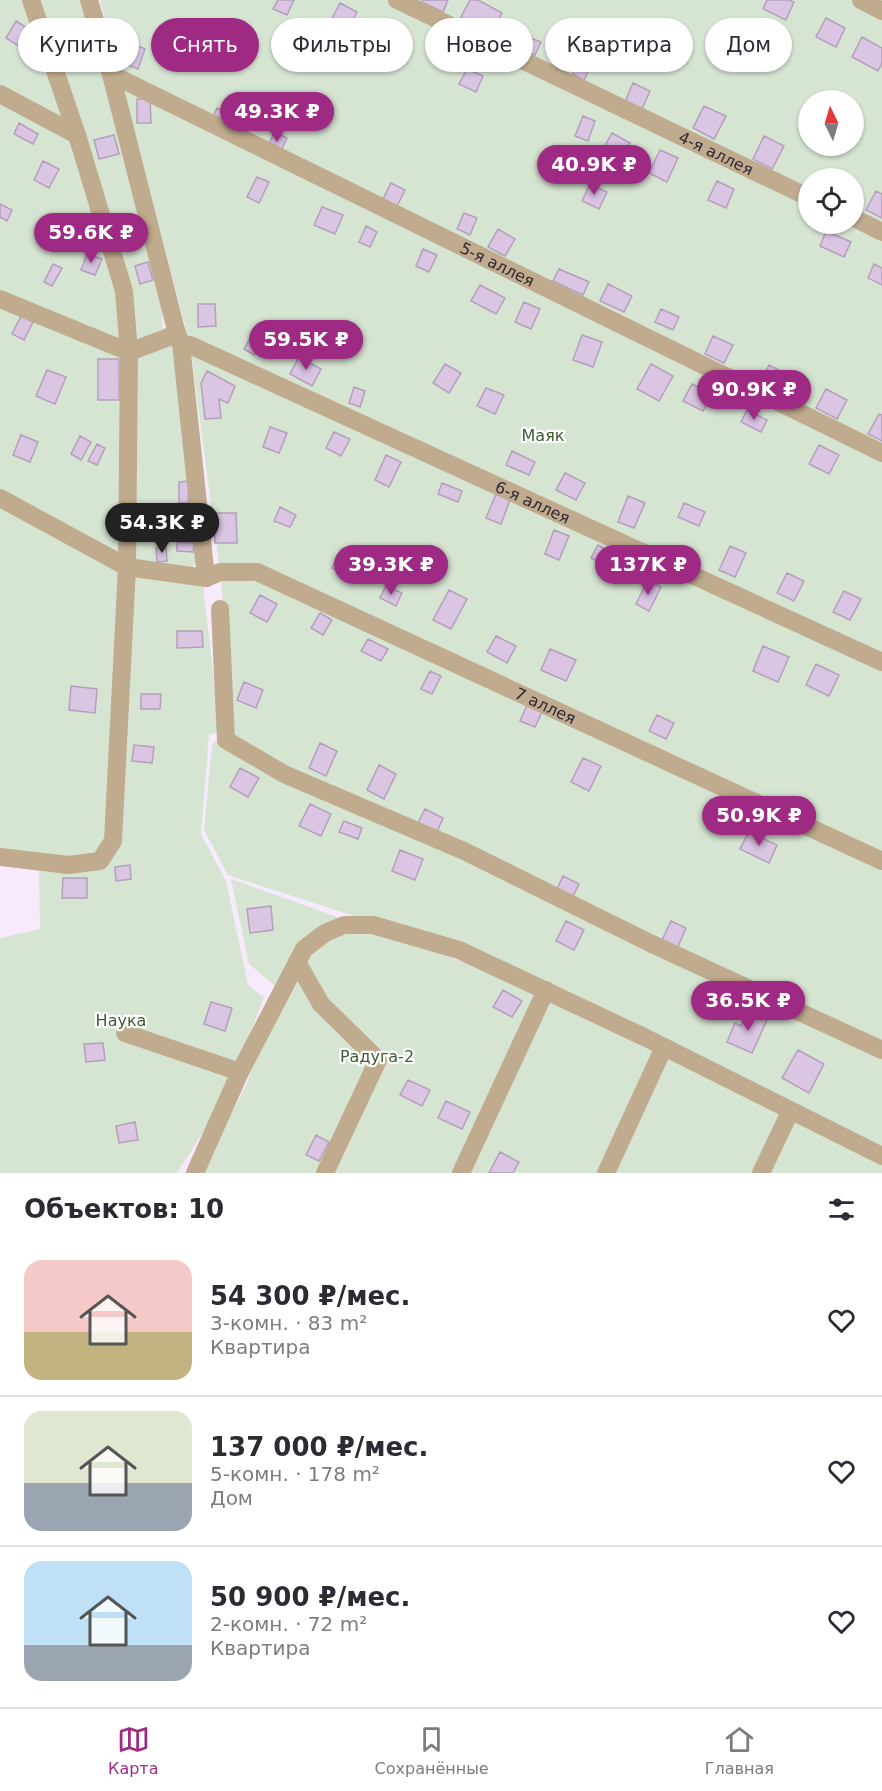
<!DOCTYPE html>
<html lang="ru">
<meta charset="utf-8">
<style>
:root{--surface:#fff;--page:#f2f2f3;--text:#2b2b33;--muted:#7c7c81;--line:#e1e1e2;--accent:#9f2a84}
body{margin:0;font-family:"DejaVu Sans",sans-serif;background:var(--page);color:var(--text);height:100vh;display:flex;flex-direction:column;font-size:22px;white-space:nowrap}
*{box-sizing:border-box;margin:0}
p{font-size:20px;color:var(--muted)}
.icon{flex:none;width:33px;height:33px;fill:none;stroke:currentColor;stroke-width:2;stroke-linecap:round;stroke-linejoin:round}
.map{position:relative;height:1173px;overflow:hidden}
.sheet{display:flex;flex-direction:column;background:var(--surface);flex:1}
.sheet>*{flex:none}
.hud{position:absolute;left:18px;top:18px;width:846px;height:54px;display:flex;gap:12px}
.needle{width:39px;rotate:355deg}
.controls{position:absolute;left:798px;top:90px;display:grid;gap:12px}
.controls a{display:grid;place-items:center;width:66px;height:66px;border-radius:50%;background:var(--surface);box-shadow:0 2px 4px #0004;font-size:30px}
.price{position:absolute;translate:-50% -51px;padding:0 14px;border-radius:21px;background:var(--accent);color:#fff;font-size:20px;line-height:39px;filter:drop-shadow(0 2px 3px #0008)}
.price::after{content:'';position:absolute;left:50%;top:36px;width:18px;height:14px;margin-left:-9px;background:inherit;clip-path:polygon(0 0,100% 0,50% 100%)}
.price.active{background:#222;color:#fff}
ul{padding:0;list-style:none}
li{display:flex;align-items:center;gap:18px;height:150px;padding:0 24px}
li+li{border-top:2px solid var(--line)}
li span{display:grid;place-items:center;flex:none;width:168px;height:120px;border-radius:18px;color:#555}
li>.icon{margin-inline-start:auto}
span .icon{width:72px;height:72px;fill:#fffc;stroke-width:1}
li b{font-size:26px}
h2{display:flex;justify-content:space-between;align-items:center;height:72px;padding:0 24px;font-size:26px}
.chip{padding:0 21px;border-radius:27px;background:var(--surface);box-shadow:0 2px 4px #0004;font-size:21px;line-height:54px}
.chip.active{background:var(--accent);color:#fff}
.tabs{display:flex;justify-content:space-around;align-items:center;height:84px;border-top:2px solid var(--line);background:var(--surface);font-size:16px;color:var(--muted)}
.tabs a{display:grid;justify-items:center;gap:3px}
.tabs .active{color:var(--accent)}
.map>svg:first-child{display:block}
.green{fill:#d6e4d2;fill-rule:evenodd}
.building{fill:#dac5e3;stroke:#b49fbc;stroke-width:1.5}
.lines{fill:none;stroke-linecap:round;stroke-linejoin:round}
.minor{stroke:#c0ab8e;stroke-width:18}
.labels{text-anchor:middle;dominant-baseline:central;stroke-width:4.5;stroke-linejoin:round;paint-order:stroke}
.street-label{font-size:16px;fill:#302834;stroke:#fff}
.park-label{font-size:16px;fill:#3e5c32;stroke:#fff}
</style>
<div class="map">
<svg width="882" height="1173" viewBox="0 0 882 1173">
<rect width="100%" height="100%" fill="#f7eafd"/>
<!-- green -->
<path class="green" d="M0,0H82L163,304L162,326L172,346L200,553L189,575L203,585L220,731L209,735L201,834L226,881L248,985L264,997L239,1063L226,1081L209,1123L177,1173H0V938L40,929L39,868L0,862Z
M100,0H882V1147L474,955L228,875L204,830L212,745L234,721L220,572L190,345ZM808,100H854V146H808ZM808,178H854V224H808Z
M231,879L471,965L882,1161V1173H201L248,1081L276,987L249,964Z"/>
<!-- building -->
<path class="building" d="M278,0H294L287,15L273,9Z
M422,0H448L443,12L421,2Z
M470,0H478L502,13L490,34L461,17Z
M767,0H789L794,2L786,20L763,9Z
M340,3L357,12L344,36L327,28Z
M826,18L845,28L836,47L816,37Z
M16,21L30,30L20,47L6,38Z
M517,33L541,42L535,55L512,46Z
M392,34L410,45L397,67L379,56Z
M84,35L90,54L80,57L74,38Z
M862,37L882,48V63L878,71L852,57Z
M166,39L177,45L168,60L157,54Z
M127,42L145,49L138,69L120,62Z
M581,57L592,63L584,80L573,74Z
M467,69L483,76L476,92L459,84Z
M633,83L650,91L642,109L625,102Z
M137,99H150L151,123H137Z
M704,106L726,116L714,139L693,128Z
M217,108L238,118L231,131L211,121Z
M583,116L595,121L588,141L575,136Z
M19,123L38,134L33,144L14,134Z
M275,132L287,138L280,153L267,147Z
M612,133L630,143L620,161L602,151Z
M114,135L119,154L99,159L94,140Z
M764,136L784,146L772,169L753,159Z
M660,150L678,158L667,182L649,173Z
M43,161L59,169L49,188L34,180Z
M257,177L269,182L259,203L247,197Z
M717,181L734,189L726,208L708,200Z
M391,183L405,190L396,208L382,201Z
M590,184L607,192L599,209L582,201Z
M876,191L882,194V218L866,210Z
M0,204L12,210L7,221L0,217Z
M322,207L343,215L335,234L314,225Z
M464,213L477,218L470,235L457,229Z
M366,226L377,232L370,247L359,242Z
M498,229L515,239L505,256L488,247Z
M826,231L851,242L844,257L820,246Z
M423,249L437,255L429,272L416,266Z
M87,254L102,259L95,275L81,270Z
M148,262L153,280L140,284L135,266Z
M53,264L62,268L52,286L44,282Z
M874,264L882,268V285L868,278Z
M559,269L589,282L583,295L553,281Z
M608,284L632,296L624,312L600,301Z
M480,285L505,298L496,314L471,301Z
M524,302L540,309L531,329L515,322Z
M198,304H215L216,326L198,327Z
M661,309L679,317L673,330L655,322Z
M21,316L33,322L24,340L12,334Z
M254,332L264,338L254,355L244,349Z
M582,335L602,342L593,367L573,360Z
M713,336L733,345L724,363L705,354Z
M299,357L321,369L312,386L290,374Z
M98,359H119V400H98Z
M445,364L461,373L449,393L433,383Z
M651,364L673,376L659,401L637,389Z
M769,365L787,374L779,390L761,381Z
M47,370L66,377L55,404L36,396Z
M207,371L235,386L228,403L219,399L221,418L205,419L201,383Z
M692,384L712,394L703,411L683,401Z
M354,387L365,391L360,407L349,403Z
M486,388L504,395L495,414L477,406Z
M826,389L847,400L837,419L816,408Z
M747,410L767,420L761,432L741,422Z
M879,414L882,415V441L868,434Z
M270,427L287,433L279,453L263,447Z
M334,432L350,439L341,456L326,448Z
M21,435L38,442L30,462L13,455Z
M80,436L91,442L81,460L71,454Z
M97,444L105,448L97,465L88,461Z
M819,445L839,455L829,474L809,464Z
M512,451L535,462L529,475L506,465Z
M386,455L401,462L389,487L375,480Z
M565,473L585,483L576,500L556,490Z
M189,481L188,503H179V482Z
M442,483L462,491L458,502L438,494Z
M496,494L510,500L501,524L486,518Z
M628,496L645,503L634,528L618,522Z
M684,503L705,512L699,526L678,517Z
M149,507L163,508V525H148Z
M280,507L296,515L290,527L274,521Z
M214,513H236L237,543H215Z
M554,530L569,536L559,560L545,554Z
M177,542L194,543L193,552L177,551Z
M598,545L624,559L617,572L591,558Z
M730,546L746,553L735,577L719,570Z
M166,547L167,561L157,562L156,548Z
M341,550L357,558L348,576L332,568Z
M787,573L804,581L794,601L777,593Z
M648,580L661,587L649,611L636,604Z
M386,586L402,593L396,606L380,598Z
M449,590L467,599L451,629L433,620Z
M844,591L861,599L850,620L833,612Z
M260,595L277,604L267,622L250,613Z
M320,613L332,620L323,635L311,628Z
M177,631H202L203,647L177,648Z
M496,636L516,646L507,663L487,652Z
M368,639L388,649L381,661L361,651Z
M763,646L789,657L778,682L753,671Z
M550,649L576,660L566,681L541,670Z
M816,664L839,675L829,696L806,685Z
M430,671L441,676L432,694L421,689Z
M244,682L263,690L256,708L237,700Z
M71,686L97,689L95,713L69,710Z
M141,694H161L160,709H141Z
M527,705L542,712L535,727L520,721Z
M657,715L674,723L666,739L649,731Z
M320,743L337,751L326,776L309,768Z
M134,745L154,747L152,763L132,761Z
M583,758L601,766L589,791L571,782Z
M379,765L396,774L384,799L367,790Z
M240,768L259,778L248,797L230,787Z
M310,804L331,814L321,836L299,826Z
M425,809L443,818L436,834L417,825Z
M344,821L362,828L358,839L339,832Z
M749,832L777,845L769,863L740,849Z
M400,850L423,859L415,880L392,871Z
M130,865L131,879L116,881L115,867Z
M563,876L579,884L571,900L555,893Z
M63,878H87V898H62Z
M271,906L273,930L250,933L247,909Z
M566,921L584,930L574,950L556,941Z
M671,921L686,928L677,949L661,942Z
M503,990L522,1001L512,1017L493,1007Z
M211,1002L232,1008L225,1031L204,1024Z
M748,1011L767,1020L752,1053L727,1042L735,1023L741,1026Z
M103,1043L105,1060L86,1062L84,1044Z
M798,1050L824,1064L809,1093L782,1078Z
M408,1080L430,1090L422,1106L400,1095Z
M446,1101L470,1112L462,1129L438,1118Z
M135,1122L138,1140L119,1143L116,1126Z
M316,1135L329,1142L319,1161L306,1155Z
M500,1152L519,1162L513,1173H489Z"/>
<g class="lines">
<!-- minor -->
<g class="minor">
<path d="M89,0L113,82L176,330L181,344L206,578"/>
<path id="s1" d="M397,0L808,197"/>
<path d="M861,0L882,11"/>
<path id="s2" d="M113,82L121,79L882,453"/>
<path d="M0,94L77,135"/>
<path d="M854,218L882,232"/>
<path d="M0,299L129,352L124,291L77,135L31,0"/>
<path id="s3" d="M181,344L190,345L882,662"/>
<path d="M0,498L127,567L206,578"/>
<path id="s4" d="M206,578L220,572H257L882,861"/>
<path d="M220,609L226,740L284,774L464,851L652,944L882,1050"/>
<path d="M0,857L69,865L100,861L113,841L127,567L129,352L169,337L176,330"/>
<path d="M297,962L321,1004L378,1060L325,1173"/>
<path d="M125,1033L240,1072"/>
<path d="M195,1173L240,1072L304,949L325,933L344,925H373L459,950L644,1037L882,1156"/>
<path d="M461,1173L546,990"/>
<path d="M606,1173L664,1047"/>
<path d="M761,1173L790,1112"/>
</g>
</g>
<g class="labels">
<!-- street labels -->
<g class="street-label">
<text stroke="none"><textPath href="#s1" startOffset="354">4-я аллея</textPath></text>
<text stroke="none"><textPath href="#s2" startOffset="428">5-я аллея</textPath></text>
<text stroke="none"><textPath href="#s3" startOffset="386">6-я аллея</textPath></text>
<text stroke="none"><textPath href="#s4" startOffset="370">7 аллея</textPath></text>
</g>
<!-- park labels -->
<g class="park-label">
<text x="543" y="435">Маяк</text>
<text x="121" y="1020">Наука</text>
<text x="377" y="1056">Радуга-2</text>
</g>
</g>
</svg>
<div class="controls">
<a><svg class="needle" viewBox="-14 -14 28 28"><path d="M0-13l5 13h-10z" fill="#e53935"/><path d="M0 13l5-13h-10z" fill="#7c7c81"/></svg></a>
<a><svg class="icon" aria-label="locate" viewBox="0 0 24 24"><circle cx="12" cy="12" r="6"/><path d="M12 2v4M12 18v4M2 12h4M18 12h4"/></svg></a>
</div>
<b class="price" style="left:277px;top:143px">49.3K ₽</b>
<b class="price" style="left:594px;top:196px">40.9K ₽</b>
<b class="price" style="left:91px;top:264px">59.6K ₽</b>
<b class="price" style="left:306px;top:371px">59.5K ₽</b>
<b class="price" style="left:754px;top:421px">90.9K ₽</b>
<b class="price active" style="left:162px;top:554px">54.3K ₽</b>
<b class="price" style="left:391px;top:596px">39.3K ₽</b>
<b class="price" style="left:648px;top:596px">137K ₽</b>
<b class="price" style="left:759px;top:847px">50.9K ₽</b>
<b class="price" style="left:748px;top:1032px">36.5K ₽</b>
<div class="hud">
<a class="chip">Купить</a>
<a class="chip active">Снять</a>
<a class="chip">Фильтры</a>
<a class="chip">Новое</a>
<a class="chip">Квартира</a>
<a class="chip">Дом</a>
</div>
</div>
<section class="sheet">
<h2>Объектов: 10<svg class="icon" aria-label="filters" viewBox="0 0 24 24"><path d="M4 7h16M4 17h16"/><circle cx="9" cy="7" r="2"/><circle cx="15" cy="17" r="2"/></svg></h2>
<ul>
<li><span style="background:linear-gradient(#f6c9c9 60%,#c2b280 0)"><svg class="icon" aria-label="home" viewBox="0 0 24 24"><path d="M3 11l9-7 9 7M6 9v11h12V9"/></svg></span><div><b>54 300 ₽/мес.</b><p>3-комн. · 83 m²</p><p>Квартира</p></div><svg class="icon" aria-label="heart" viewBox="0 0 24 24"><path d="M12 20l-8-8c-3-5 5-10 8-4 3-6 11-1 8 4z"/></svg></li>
<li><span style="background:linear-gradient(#dfe7d0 60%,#9aa5b1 0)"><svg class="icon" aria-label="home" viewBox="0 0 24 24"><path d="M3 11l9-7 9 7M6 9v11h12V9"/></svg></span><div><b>137 000 ₽/мес.</b><p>5-комн. · 178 m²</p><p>Дом</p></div><svg class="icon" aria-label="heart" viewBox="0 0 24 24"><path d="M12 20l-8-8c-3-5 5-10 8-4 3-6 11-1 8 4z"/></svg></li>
<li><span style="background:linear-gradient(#bfe0f5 70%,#9aa5b1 0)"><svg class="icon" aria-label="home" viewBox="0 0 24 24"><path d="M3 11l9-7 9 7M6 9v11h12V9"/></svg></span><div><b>50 900 ₽/мес.</b><p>2-комн. · 72 m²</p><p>Квартира</p></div><svg class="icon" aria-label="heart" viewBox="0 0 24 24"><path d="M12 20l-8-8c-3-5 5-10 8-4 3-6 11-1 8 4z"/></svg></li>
</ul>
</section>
<nav class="tabs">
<a class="active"><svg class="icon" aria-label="map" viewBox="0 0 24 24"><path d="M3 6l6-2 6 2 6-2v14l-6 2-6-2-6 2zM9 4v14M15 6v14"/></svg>Карта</a>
<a><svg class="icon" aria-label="saved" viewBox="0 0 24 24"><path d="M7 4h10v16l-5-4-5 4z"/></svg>Сохранённые</a>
<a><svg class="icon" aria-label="home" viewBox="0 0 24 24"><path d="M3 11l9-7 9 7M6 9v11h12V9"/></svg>Главная</a>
</nav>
